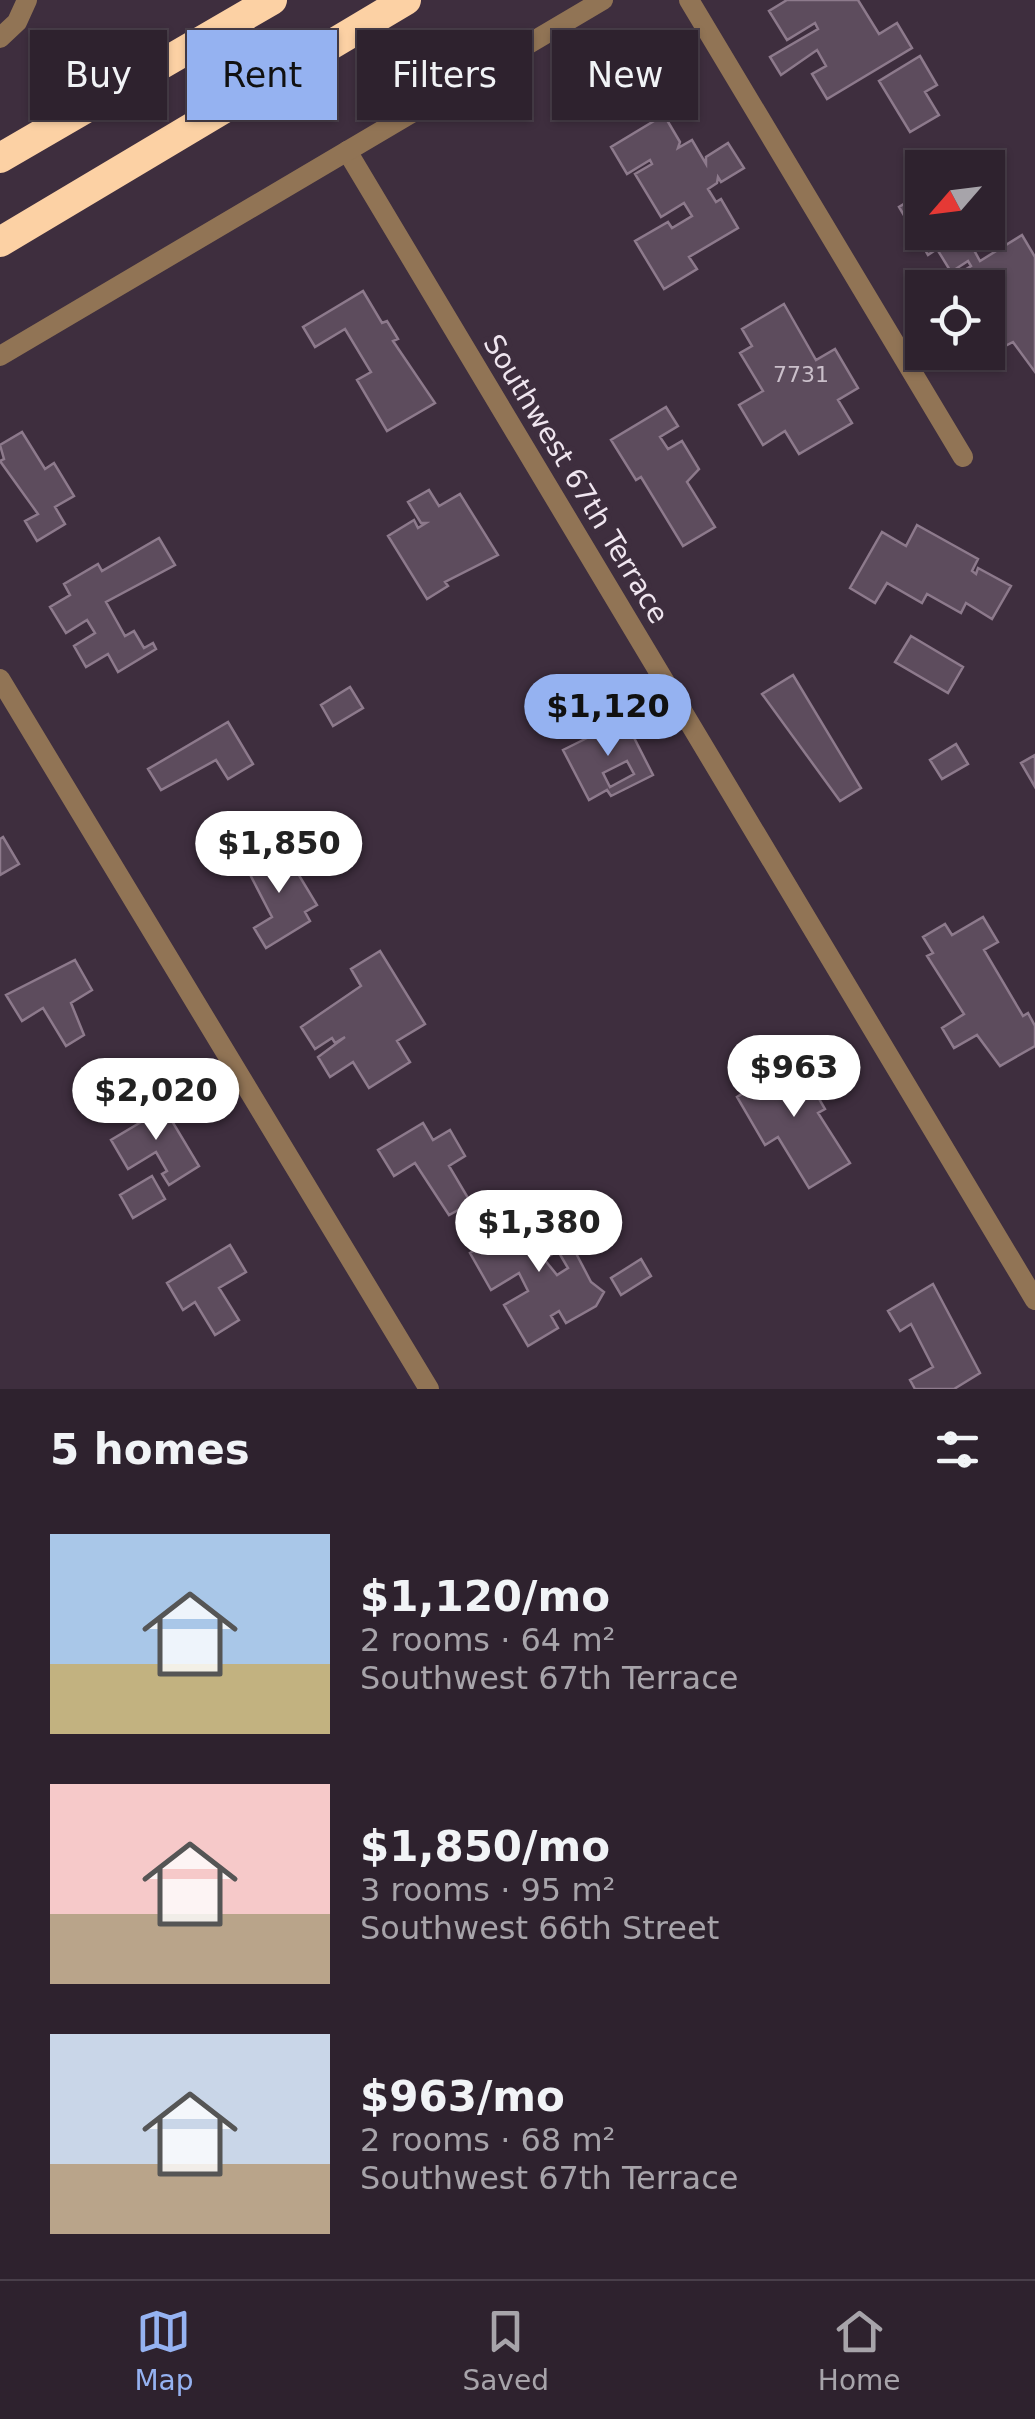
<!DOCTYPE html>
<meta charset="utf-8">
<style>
:root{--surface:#2e222e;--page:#362a36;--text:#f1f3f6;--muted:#a7a4aa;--line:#493f4a;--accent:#95b2f1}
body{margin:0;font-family:"DejaVu Sans",sans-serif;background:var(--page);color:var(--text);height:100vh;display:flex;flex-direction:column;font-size:38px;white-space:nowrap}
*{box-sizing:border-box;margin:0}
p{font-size:32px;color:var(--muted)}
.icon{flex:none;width:55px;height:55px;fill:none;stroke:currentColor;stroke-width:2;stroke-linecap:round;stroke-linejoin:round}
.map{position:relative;height:1389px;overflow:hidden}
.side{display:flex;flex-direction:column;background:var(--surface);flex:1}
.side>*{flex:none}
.banner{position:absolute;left:30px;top:30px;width:975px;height:90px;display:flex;gap:20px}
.needle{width:65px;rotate:242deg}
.tools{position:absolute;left:905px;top:150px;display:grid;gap:20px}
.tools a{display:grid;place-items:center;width:100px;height:100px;border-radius:0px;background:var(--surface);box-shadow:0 2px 8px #0004,0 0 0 2px var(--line);font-size:50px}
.price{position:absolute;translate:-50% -85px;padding:0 22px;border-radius:35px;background:#fff;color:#222;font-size:32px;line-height:65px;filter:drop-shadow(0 2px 5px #0008)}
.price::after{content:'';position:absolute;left:50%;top:60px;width:30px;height:22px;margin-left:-15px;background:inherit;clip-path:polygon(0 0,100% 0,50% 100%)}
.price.current{background:var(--accent);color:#111}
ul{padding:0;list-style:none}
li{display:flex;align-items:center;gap:30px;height:250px;padding:0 50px}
li span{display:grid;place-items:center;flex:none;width:280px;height:200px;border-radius:0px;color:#555}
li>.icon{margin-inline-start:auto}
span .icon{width:120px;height:120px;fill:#fffc;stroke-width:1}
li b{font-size:42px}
h2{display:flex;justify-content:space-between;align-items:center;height:120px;padding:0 50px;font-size:42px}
.chip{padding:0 35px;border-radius:0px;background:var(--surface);box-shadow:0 2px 8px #0004,0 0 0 2px var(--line);font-size:35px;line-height:90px}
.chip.current{background:var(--accent);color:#111}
.dock{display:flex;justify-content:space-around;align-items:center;height:140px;border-top:2px solid var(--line);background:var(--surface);font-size:28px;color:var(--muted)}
.dock a{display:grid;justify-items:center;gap:5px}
.dock .current{color:var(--accent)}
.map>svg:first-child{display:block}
.building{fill:#5d4c5d;stroke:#8d7a8c;stroke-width:2.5;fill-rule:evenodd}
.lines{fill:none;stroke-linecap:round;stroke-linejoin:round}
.minor{stroke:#917455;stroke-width:20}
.tertiary{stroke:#917455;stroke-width:20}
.motorway{stroke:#fcd1a4;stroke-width:30}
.labels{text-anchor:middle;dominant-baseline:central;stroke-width:10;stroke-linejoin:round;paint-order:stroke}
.number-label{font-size:22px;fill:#cabfca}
.street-label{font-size:28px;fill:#efe5ef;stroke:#3e2e3e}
</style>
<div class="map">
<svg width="1035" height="1389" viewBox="0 0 1035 1389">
<rect width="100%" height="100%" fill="#3e2e3e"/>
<!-- building -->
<path class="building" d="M787,0H858L879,34L897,23L912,48L827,99L812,74L826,66L817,50L781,75L770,57L818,29L815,23L787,40L769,11Z
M920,56L937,85L925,92L939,115L910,132L879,81Z
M664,115L680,142L678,148L692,140L706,164V157L728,143L744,168L721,182L718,177L717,183L708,189L716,202L721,199L738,228L689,257L697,269L664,289L635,241L668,222L672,228L692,216L684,203L661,217L635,174L652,164L650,160L627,174L611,147Z
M922,193V229L915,234L899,207Z
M935,232H964L980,261L1022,235L1035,257V372L1013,342L1005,346L993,325L988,329V288H969L960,273L971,266L968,261L951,272L937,249L928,255L920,241Z
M363,291L382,323L387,321L398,339L393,341L435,403L387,431L357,380L371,372L345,329L315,347L303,327Z
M784,304L816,360L835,349L858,388L838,400L852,423L799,454L785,431L763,445L739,405L763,391L740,353L752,346L742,329Z
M666,407L678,426L660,437L668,449L682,441L699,469L687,482L715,527L683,546L641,477L636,480L611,440Z
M22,432L45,469L54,463L74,496L55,507L65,524L37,541L25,521L38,514L0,461L4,459L0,445Z
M429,490L439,506L460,494L498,555L445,582L448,586L427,599L388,536L414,520L418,528L426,523H421L408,502Z
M917,525L978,559L972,571L976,574L978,568L1011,586L992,619L966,603L961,613L927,594L922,603L887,583L875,603L850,588L882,532L906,546Z
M159,538L175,565L106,602L125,636L134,631L144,648L153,643L156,649L118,672L108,654L86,667L74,646L95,633L87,620L66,633L50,607L70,595L64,584L98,564L102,571Z
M911,636L963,667L948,693L895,662Z
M793,675L861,788L840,801L762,694Z
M350,687L363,708L333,726L321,705Z
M623,716L653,775L611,796L607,790L589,800L563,750L591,736L587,728ZM627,761L634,774L610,787L603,773Z
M228,722L253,764L228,779L216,760L161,790L148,769Z
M956,744L968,764L942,779L930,760Z
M1035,755V787L1021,763Z
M3,837L19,864L0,875V839Z
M265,845L280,869L291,862L317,905L305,912L310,921L266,948L254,928L272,917L242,859Z
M983,917L998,942L984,950L1023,1016L1028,1013L1035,1026V1046L1000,1066L977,1035L954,1048L942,1028L964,1014L927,956L933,953L923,937L945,924L952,935Z
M380,951L425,1024L397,1041L410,1062L369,1088L353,1062L330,1077L318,1057L345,1037L335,1043L332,1038L315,1049L301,1027L361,986L351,969Z
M75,960L92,990L71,1003L84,1035L66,1046L43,1008L22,1021L6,995Z
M793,1054L825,1109L818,1113L850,1163L809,1188L778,1137L765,1145L737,1097L762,1081L759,1075Z
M157,1096L199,1166L169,1185L162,1174L167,1171L156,1152L128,1169L111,1140L146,1119L139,1107Z
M423,1123L433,1140L450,1130L465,1156L449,1166L471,1203L449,1215L415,1163L394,1176L378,1150Z
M152,1176L165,1199L133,1218L120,1195Z
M554,1211L591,1282L604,1292L596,1306L566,1323L559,1311L551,1316L558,1328L528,1346L504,1305L528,1291L519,1273L491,1290L470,1253L540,1212L543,1218ZM558,1251L568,1268L557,1275L544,1259Z
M230,1245L246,1272L219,1288L239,1320L215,1335L195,1302L183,1310L167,1283Z
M641,1259L651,1276L621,1295L611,1278Z
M933,1284L980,1373L954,1389H915L910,1380L933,1367L911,1324L900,1331L888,1311Z"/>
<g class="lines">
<!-- minor -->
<path class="minor" d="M689,0L963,457
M0,38L17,22L27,0
M347,151L1035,1300
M0,679L429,1389"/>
<!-- tertiary -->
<path class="tertiary" d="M0,356L603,0"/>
<!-- motorway -->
<path class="motorway" d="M0,158L272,0
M0,242L406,0"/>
</g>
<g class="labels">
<!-- number labels -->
<g class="number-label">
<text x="801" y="374">7731</text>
</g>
<!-- street labels -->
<g class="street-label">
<text transform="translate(576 479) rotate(59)">Southwest 67th Terrace</text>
</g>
</g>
</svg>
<div class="tools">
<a><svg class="needle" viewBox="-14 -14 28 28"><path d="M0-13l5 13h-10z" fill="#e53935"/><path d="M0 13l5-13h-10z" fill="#a7a4aa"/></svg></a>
<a><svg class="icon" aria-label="locate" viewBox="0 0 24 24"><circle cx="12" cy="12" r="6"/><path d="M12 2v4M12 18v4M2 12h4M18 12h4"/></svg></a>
</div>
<b class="price current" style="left:608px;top:759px">$1,120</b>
<b class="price" style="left:279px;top:896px">$1,850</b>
<b class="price" style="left:794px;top:1120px">$963</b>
<b class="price" style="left:156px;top:1143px">$2,020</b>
<b class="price" style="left:539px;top:1275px">$1,380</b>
<div class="banner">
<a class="chip">Buy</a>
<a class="chip current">Rent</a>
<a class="chip">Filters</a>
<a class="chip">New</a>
</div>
</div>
<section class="side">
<h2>5 homes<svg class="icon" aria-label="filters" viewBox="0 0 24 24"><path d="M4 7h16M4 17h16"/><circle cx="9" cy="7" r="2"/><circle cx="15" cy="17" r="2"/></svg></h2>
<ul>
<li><span style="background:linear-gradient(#a9c7e8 65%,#c2b280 0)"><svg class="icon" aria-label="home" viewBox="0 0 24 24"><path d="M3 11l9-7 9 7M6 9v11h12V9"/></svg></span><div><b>$1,120/mo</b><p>2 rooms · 64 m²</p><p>Southwest 67th Terrace</p></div></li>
<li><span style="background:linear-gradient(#f6c9c9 65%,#b9a48a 0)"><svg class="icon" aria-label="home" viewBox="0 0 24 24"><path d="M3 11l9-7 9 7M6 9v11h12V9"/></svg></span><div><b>$1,850/mo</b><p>3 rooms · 95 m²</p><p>Southwest 66th Street</p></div></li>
<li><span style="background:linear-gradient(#c9d6e8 65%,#b9a48a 0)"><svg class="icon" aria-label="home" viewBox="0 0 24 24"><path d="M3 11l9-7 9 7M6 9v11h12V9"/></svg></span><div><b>$963/mo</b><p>2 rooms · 68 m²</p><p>Southwest 67th Terrace</p></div></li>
</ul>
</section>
<nav class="dock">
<a class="current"><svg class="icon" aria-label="map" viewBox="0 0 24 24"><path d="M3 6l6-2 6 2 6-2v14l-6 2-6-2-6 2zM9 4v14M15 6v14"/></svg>Map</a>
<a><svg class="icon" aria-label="saved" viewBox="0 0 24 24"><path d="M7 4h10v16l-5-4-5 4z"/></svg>Saved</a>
<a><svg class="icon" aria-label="home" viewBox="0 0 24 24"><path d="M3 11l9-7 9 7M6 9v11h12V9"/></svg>Home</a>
</nav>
